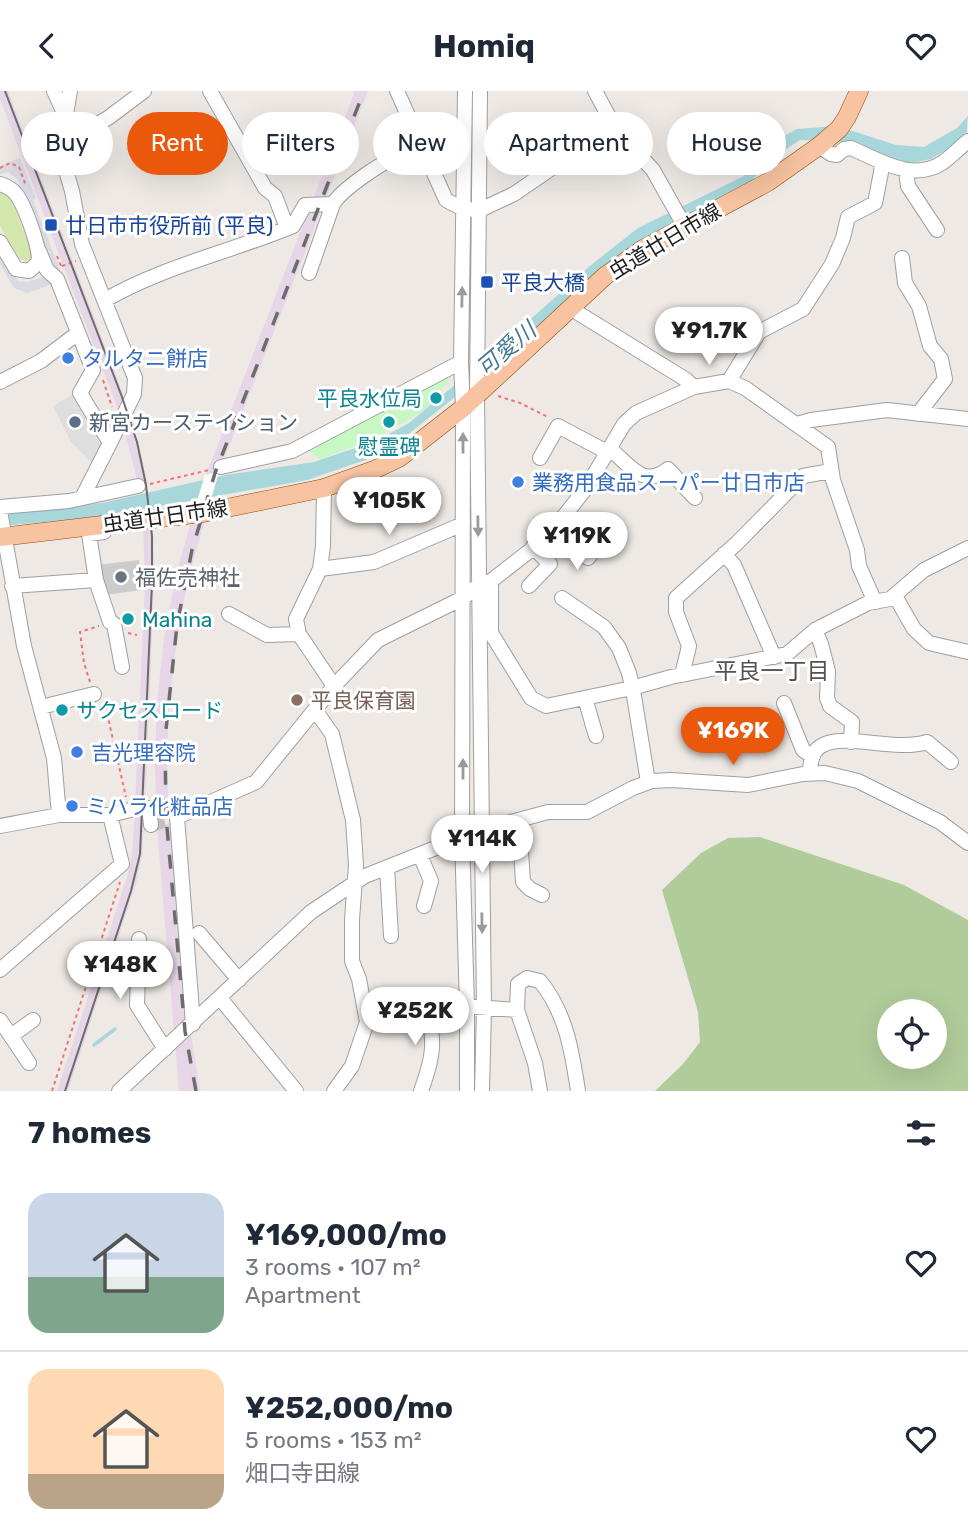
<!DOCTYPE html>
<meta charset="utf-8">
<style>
:root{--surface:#fff;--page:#f2f2f3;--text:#1f2937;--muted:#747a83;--line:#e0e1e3;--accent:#ea580c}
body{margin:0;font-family:Rubik,"Noto Sans JP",sans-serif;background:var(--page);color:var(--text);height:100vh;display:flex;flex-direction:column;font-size:26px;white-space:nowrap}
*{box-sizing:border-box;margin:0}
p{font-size:23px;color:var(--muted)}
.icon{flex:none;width:38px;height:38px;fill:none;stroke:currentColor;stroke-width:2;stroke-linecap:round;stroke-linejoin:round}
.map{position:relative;height:1000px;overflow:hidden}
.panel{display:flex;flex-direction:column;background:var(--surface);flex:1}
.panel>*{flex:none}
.hud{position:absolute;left:21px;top:21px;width:928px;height:63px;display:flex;gap:14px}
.tools{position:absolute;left:877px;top:908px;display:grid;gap:14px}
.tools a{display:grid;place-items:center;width:70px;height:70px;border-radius:50%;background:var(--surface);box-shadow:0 7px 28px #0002;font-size:35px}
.price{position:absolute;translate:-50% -60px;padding:0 16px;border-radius:24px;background:#fff;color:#222;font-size:23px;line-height:46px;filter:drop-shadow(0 2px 4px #0008)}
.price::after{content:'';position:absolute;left:50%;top:42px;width:21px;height:16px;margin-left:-10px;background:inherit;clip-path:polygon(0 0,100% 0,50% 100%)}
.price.active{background:var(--accent);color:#fff}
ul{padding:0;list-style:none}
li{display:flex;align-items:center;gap:21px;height:175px;padding:0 28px}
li+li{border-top:2px solid var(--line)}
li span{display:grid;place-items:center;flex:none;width:196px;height:140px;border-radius:21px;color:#555}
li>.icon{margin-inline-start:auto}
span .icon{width:84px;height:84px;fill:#fffc;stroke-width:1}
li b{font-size:30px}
h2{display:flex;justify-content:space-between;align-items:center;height:84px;padding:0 28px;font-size:30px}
.tag{padding:0 24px;border-radius:32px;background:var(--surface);box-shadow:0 7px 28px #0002;font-size:24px;line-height:63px}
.tag.active{background:var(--accent);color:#fff}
header{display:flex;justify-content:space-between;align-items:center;height:91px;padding:0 28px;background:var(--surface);font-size:32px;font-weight:700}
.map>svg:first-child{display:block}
.industrial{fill:#e7d6e7}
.religious{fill:#ccc}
.grass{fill:#d3e6ac}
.forest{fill:#b1cc9b;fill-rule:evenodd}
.park{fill:#c7f7c3}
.parking{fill:#dedede}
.plaza{fill:#d9dae4}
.water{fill:#a7d7da}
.pier{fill:#fff}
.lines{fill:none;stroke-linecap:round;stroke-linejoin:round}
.stream{stroke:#a7d7da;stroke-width:3.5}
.minor-tunnel{stroke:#c4c0bc;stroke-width:14;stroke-dasharray:14 7;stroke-linecap:butt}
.minor-casing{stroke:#9f9f9f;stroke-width:16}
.major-casing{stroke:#904c07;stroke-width:19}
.path{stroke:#f37179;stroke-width:2;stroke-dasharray:3.5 3.5;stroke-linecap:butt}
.minor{stroke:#fff;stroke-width:14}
.major{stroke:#f7c3a0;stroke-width:18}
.tram{stroke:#6c6c6c;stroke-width:2}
.rail{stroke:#6c6c6c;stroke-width:3.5;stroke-dasharray:14 14;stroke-linecap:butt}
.oneway{fill:#9a9a9a}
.transit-dot{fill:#1a4fb4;stroke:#fff;stroke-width:2.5}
.shop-dot{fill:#3f7fe0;stroke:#fff;stroke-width:2.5}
.culture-dot{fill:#0f9aa8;stroke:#fff;stroke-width:2.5}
.service-dot{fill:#5c6f8a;stroke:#fff;stroke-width:2.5}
.worship-dot{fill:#6b7280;stroke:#fff;stroke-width:2.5}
.education-dot{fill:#8d6e63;stroke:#fff;stroke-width:2.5}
.labels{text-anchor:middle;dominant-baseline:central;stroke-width:6;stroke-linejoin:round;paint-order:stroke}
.transit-label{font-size:21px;fill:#164399;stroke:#fff;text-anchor:start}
.street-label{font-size:21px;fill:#1e1e1e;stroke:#fff}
.shop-label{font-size:21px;fill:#366cbe;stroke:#fff;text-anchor:start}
.culture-label{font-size:21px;fill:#0d838f;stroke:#fff;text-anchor:start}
.service-label{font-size:21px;fill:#4e5e75;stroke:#fff;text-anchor:start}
.worship-label{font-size:21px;fill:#5b616d;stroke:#fff;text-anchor:start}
.education-label{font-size:21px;fill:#785e54;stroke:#fff;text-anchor:start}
.water-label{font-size:23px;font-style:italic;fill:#467992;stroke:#fff}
.neighbourhood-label{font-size:23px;fill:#515151;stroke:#fff}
</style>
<header><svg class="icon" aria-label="back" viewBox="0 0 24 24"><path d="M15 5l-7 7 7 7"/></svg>Homiq<svg class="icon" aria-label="heart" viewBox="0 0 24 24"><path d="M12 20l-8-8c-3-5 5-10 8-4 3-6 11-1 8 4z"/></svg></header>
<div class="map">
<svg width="968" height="1000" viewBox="0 0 968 1000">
<rect width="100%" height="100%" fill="#eee9e4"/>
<!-- industrial -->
<path class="industrial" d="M0,0H8L124,305L126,309L119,321L0,8Z
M355,0H368L219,381L206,384Z
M130,322L147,390L138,392L123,334Z
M210,412L188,487L177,549L169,612L167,674L169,726L157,729L155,675L157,611L164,547L176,484L196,413Z
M153,434L154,492L145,715L135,716L145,492L143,435Z
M135,720H145L142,764L137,789L68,1000H57L127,786L132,762Z
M171,732L190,936L200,1000H179L157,736Z"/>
<!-- religious -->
<path class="religious" d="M139,469L141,499L105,504L97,474Z"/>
<!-- grass -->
<path class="grass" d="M0,100L12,106L32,165L31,168L25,170L20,168L0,135Z"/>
<!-- forest -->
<path class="forest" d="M760,746L904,794L968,829V1000H655L683,973L700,951L698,921L662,799L701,762L728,747ZM889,920H934V966H889Z"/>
<!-- park -->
<path class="park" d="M448,285L449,292L430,306L433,312C399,339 361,353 320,368L308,359Z"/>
<!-- parking -->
<path class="parking" d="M74,303L103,354L95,375L71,351L53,315Z"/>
<!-- plaza -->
<path class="plaza" d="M20,67L36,107L33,109L60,179L58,183L51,177L17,88L8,81L0,83V75Z
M0,160L18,190L27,191L46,185L56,197L50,194L27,202L14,197L0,173Z"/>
<!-- water -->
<path class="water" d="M968,25L966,47L931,68L906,73L873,60L838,51L800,49L771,68L747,95L518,256L401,349L374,366L307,389L93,427L0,435V424L102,412L226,384L314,371L376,350L409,332L493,262L591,174L638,137L744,85L762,57L797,38L837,35L896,54L924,56L957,37Z"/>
<!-- pier -->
<path class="pier" d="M219,381L210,412L196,413L205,384Z"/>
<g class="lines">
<!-- stream -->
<path class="stream" d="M94,954L115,938"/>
<!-- minor-tunnel -->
<path class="minor-tunnel" d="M151,734L177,726"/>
<defs>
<path id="minor" d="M54,0L64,22
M70,0L60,59L72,100L82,153L135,287L134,303L110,352
M210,0L265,97L275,105L287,137
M397,0L446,109L463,118L480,119L514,103L549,79L616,39
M465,0L461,271L463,317L462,746L467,916V1000
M480,0L477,305L484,918L482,1000
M595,0L616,39L653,79L685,136
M819,55L831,63L837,64L844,58L851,57C879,69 912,91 942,72C951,66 959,57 968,50
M60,59L77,45L108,27L144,0
M906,80L908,95L937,139
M0,93C6,95 11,97 15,102C24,112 42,160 38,172L29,180L16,178L0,151
M39,160L47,179L57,188L93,279L80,302L110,352L82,407
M902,167L905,192L919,215L930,255L941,268L945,288L918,323
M309,182L333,113
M105,209C164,175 230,161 293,135L305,114L333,113C342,98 387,67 404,63C412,61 419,62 426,64
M570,217L685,288L694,296
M729,290L759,241L803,218L832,173L843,147L848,126L875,112L883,71
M0,291L41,270L78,242
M797,333L811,329L887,319L968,328
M609,357C630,374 643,398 668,378L695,407
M540,367L558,335L607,361
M221,376L292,360L461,271
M324,397L323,455L320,478L296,528L299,543L334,595
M0,416L69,410L138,395
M0,420L24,555L54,667L59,724L0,735
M104,441L89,443L96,489L110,531L114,533L122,576
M549,441L588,467L599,453
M724,463L734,474L774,566
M320,478L374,471L463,433
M491,490V542L531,607L546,615L632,597L671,586L787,563L815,539L868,512L890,508L924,479L968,457
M12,495L96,489
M529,495L550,473L533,456
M895,505L914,538L929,552L968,561
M562,507L604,536L619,557L629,582L634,605L648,691
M229,523L267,544L299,543
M815,539L821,553L828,580L827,607L830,615L852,631L851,651
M682,584L689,555L676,521V507L737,452L803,385L831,380
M585,607L596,645
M784,612L803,659L812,665
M41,616L94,603
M315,619L332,643L353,729L356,774L352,829V870L359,888L367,931L352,975L334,1000
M810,682C810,671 812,659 823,654C847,642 895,661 927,651L951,671
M145,718L149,717L151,734
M59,724H110L134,718
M519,729L523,791L530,798L542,804
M420,764L431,790L424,815
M387,776L391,845
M199,842L239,889
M139,848L137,914L165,958
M0,879L122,773L110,724
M220,907L296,1000
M366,922L435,913L517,919
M0,929L29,972
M193,933L177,726L256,691L334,595L378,549L463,507L479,494L491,490L532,458L565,424L586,397L624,333L636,322L694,296L729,290L745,297L828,356L833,389L857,459L859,475L875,511
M11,945L33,929
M119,1000L311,821L365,785L481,739L548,721H587L633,697L652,690L671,689L748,694L803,683L825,682L858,690L940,731L968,752
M421,1000C435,962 434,952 428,914
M540,1000L535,972L517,919L518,893L527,887L540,890C566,922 572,960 578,1000"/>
<path id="major" d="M0,446L203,422L324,397L374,379L399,367L463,317L605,185L643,158L768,91L819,55L839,38L847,26L859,0"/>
</defs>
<!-- minor casing -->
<use href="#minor" class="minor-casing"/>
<!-- major casing -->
<use href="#major" class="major-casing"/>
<!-- path -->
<path class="path" d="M0,77L10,72L19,76L26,95
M57,165L61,175
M62,175L76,170
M103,289L112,316
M498,305L520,312L548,326
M150,393L209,379
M128,542L137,544
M90,591L84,572L80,541L99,535
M104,609L126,706
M52,1000L120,791"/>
<!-- minor -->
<use href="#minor" class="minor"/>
<!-- major -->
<use href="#major" class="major"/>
<!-- tram -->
<path class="tram" d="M5,0L122,306L137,351L146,394L152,445V492L140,763L131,800L65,1000"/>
<!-- rail -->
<path class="rail" d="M196,1000L185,940L166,725L165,648L177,534L192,459L215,382L364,0"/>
</g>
<!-- one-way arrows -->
<defs><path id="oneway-solid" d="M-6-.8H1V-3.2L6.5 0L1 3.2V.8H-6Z" transform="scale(1.75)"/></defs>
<g class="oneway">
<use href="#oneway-solid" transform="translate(462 206) rotate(-89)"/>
<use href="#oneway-solid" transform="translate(463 352) rotate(-90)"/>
<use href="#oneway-solid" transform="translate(478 435) rotate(89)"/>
<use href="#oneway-solid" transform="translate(463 678) rotate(-90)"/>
<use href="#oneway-solid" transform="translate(482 832) rotate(89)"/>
</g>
<!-- markers -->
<g class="transit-dot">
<rect x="44" y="127" width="14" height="14" rx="3.5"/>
<rect x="480" y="184" width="14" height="14" rx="3.5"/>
</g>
<g class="shop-dot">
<circle cx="68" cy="267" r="7"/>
<circle cx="518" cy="391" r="7"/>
<circle cx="77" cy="661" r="7"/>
<circle cx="72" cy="715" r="7"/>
</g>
<g class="culture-dot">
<circle cx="436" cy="307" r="7"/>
<circle cx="389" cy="331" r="7"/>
<circle cx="128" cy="528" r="7"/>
<circle cx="62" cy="619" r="7"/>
</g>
<circle class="service-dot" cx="75" cy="331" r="7"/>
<circle class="worship-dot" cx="121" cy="486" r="7"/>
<circle class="education-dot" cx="297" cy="609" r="7"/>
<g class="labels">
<!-- transit labels -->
<g class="transit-label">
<text x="65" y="134">廿日市市役所前 (平良)</text>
<text x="501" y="191">平良大橋</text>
</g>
<!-- street labels -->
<g class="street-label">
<text transform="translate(665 150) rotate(-31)">虫道廿日市線</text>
<text transform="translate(165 425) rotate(-8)">虫道廿日市線</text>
</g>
<!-- shop labels -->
<g class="shop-label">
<text x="82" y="267">タルタニ餅店</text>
<text x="532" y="391">業務用食品スーパー廿日市店</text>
<text x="91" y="661">吉光理容院</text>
<text x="86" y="715">ミハラ化粧品店</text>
</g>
<!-- culture labels -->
<g class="culture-label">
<text x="422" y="307" text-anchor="end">平良水位局</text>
<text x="389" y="355" text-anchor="middle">慰霊碑</text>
<text x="142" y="528">Mahina</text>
<text x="76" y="619">サクセスロード</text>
</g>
<!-- service labels -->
<g class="service-label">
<text x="89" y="331">新宮カーステイション</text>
</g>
<!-- worship labels -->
<g class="worship-label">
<text x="135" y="486">福佐売神社</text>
</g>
<!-- education labels -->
<g class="education-label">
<text x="311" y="609">平良保育園</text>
</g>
<!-- water labels -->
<g class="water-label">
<text transform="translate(506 258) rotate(-40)">可愛川</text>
</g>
<!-- neighbourhood labels -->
<g class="neighbourhood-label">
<text x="772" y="580">平良一丁目</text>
</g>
</g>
</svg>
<div class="tools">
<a><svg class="icon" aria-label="locate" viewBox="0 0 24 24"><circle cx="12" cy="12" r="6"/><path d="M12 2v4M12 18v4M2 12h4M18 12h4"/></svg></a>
</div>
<b class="price" style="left:709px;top:276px">¥91.7K</b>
<b class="price" style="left:389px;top:446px">¥105K</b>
<b class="price" style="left:577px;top:481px">¥119K</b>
<b class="price active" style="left:733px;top:676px">¥169K</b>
<b class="price" style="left:482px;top:784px">¥114K</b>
<b class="price" style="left:120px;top:910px">¥148K</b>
<b class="price" style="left:415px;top:956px">¥252K</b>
<div class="hud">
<a class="tag">Buy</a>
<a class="tag active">Rent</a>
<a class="tag">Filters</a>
<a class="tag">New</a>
<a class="tag">Apartment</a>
<a class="tag">House</a>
</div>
</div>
<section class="panel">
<h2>7 homes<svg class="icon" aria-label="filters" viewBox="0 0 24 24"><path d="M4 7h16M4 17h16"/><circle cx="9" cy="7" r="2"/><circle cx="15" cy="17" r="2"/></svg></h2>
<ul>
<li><span style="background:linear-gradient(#c9d6e8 60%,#7fa58c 0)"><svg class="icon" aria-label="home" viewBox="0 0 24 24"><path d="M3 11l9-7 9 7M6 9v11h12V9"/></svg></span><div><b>¥169,000/mo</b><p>3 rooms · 107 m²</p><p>Apartment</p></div><svg class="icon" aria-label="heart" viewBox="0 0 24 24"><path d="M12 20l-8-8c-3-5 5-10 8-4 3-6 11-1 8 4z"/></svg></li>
<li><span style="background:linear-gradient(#ffd9b3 75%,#b9a48a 0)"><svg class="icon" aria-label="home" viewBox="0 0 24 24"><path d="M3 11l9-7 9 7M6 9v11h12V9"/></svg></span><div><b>¥252,000/mo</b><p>5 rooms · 153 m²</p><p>畑口寺田線</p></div><svg class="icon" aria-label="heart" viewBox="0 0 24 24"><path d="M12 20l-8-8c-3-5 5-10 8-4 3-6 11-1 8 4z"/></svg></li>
</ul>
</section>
